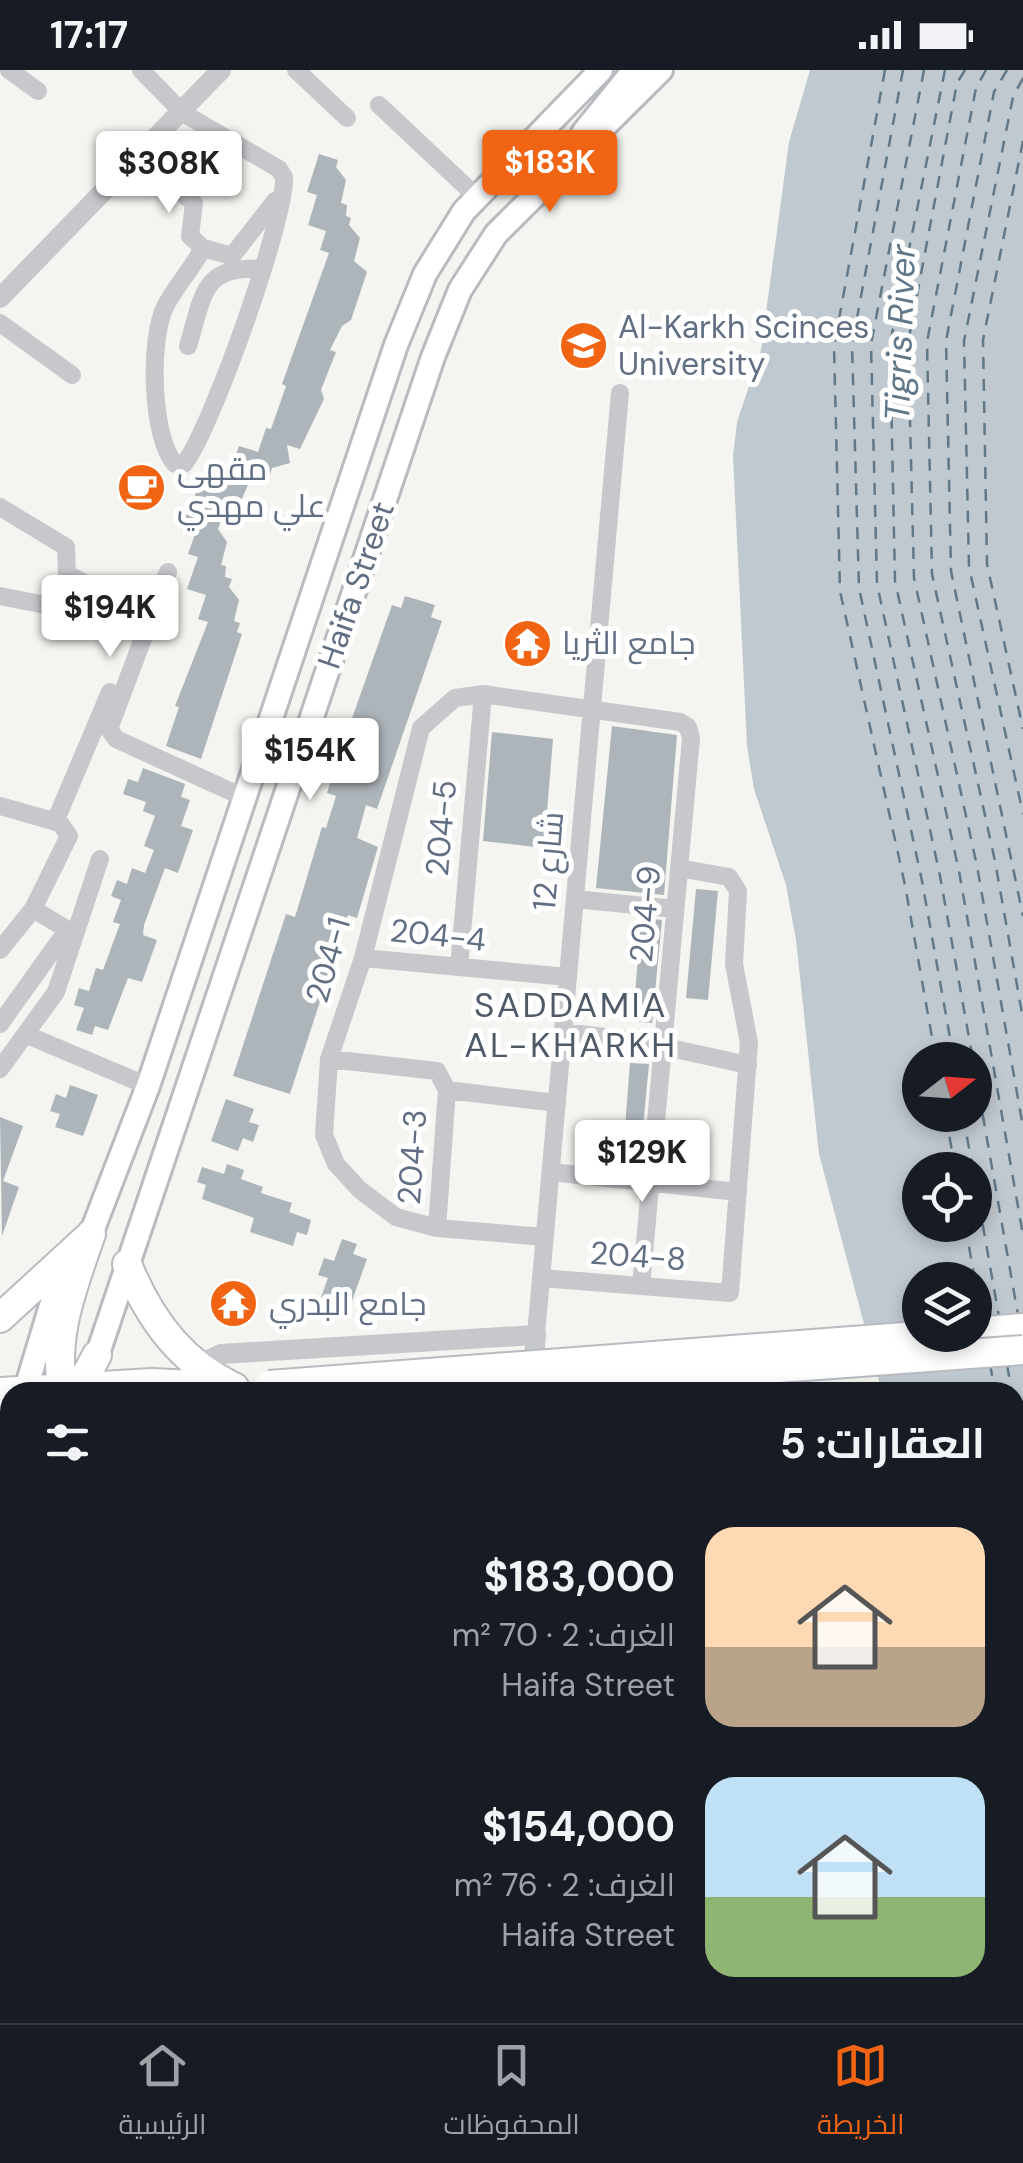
<!DOCTYPE html>
<html lang="ar">
<meta charset="utf-8">
<style>
:root{--surface:#171b24;--page:#20242c;--text:#f1f3f6;--muted:#9ea1a6;--line:#363941;--accent:#f06414}
body{margin:0;font-family:"DM Sans",Cairo,sans-serif;background:var(--page);color:var(--text);direction:rtl;height:100vh;display:flex;flex-direction:column;font-size:38px;white-space:nowrap}
*{box-sizing:border-box;margin:0}
p{font-size:32px;color:var(--muted)}
.icon{flex:none;width:55px;height:55px;fill:none;stroke:currentColor;stroke-width:2;stroke-linecap:round;stroke-linejoin:round}
.map{position:relative;flex:1;overflow:hidden;direction:ltr}
.side{position:absolute;left:0px;top:1312px;width:1025px;height:642px;display:flex;flex-direction:column;background:var(--surface);border-radius:30px 30px 0 0;box-shadow:0 5px 15px #0003;direction:rtl}
.side>*{flex:none}
.needle{width:65px;rotate:73deg}
.buttons{position:absolute;left:902px;top:972px;display:grid;gap:20px}
.buttons a{display:grid;place-items:center;width:90px;height:90px;border-radius:50%;background:var(--surface);box-shadow:0 5px 15px #0003;font-size:50px}
.price{position:absolute;translate:-50% -85px;padding:0 22px;border-radius:10px;background:#fff;color:#222;font-size:32px;line-height:65px;filter:drop-shadow(0 2px 5px #0008)}
.price::after{content:'';position:absolute;left:50%;top:60px;width:30px;height:22px;margin-left:-15px;background:inherit;clip-path:polygon(0 0,100% 0,50% 100%)}
.price.current{background:var(--accent);color:#fff}
ul{padding:0;list-style:none}
li{display:flex;align-items:center;gap:30px;height:250px;padding:0 40px}
li span{display:grid;place-items:center;flex:none;width:280px;height:200px;border-radius:30px;color:#555}
li>.icon{margin-inline-start:auto}
span .icon{width:120px;height:120px;fill:#fffc;stroke-width:1}
li b{font-size:42px}
h2{display:flex;justify-content:space-between;align-items:center;height:120px;padding:0 40px;font-size:42px}
.status{display:flex;justify-content:space-between;align-items:center;height:70px;padding:0 50px;background:var(--surface);direction:ltr}
.status svg{height:28px;fill:currentColor}
.tab-bar{display:flex;justify-content:space-around;align-items:center;height:140px;border-top:2px solid var(--line);background:var(--surface);font-size:28px;color:var(--muted)}
.tab-bar a{display:grid;justify-items:center;gap:5px}
.tab-bar .current{color:var(--accent)}
.map>svg:first-child{display:block}
.water{fill:#c1c9d0;fill-rule:evenodd}
.lines{fill:none;stroke-linecap:round;stroke-linejoin:round}
.ferry{stroke:#617888;stroke-width:2.5;stroke-dasharray:12 10;stroke-linecap:butt}
.building{fill:#aeb5ba}
.secondary-casing{stroke:#b8bbc0;stroke-width:28}
.primary-casing{stroke:#b8bbbf;stroke-width:32}
.minor{stroke:#c6c8cc;stroke-width:18}
.tertiary{stroke:#c6c8cc;stroke-width:20}
.secondary{stroke:#fff;stroke-width:22}
.primary{stroke:#fff;stroke-width:28}
.primary-bridge-casing{stroke:#b8bbbf;stroke-width:32;stroke-linecap:butt}
.primary-bridge{stroke:#fff;stroke-width:28}
.labels{text-anchor:middle;dominant-baseline:central;stroke-width:10;stroke-linejoin:round;paint-order:stroke}
.poi-label{font-size:32px;fill:#616f83;stroke:#fff;text-anchor:start}
.street-label{font-size:32px;fill:#616f83;stroke:#fff}
.water-label{font-size:35px;font-style:italic;fill:#617888;stroke:#fff}
.neighbourhood-label{font-size:35px;letter-spacing:2.5px;fill:#4f5a68;stroke:#fff}
</style>
<div class="status"><b>17:17</b><svg viewBox="0 0 49 12"><path d="M0 12V9h3v3zM5 12V6h3v6zM10 12V3h3v9zM15 12V0h3v12zM26 1h20v11H26zM47 4h2v5h-2z"/></svg></div>
<div class="map">
<svg width="1023" height="1953" viewBox="0 0 1023 1953">
<rect width="100%" height="100%" fill="#f4f4f0"/>
<!-- water -->
<path class="water" d="M810,0H1023V1953H879L882,1945H1015V1322H882L819,1084L796,870L786,815L754,719L747,676L733,386L737,352L761,280L789,72ZM920,990H975V1045H920ZM920,1100H975V1155H920ZM920,1210H975V1265H920Z"/>
<g class="lines">
<!-- ferry -->
<path class="ferry" d="M885,0L834,276L840,521L905,815L936,990
M903,0L852,275L859,518L922,811L954,990
M924,0L871,274L877,514L940,806L973,990
M945,0L890,274L895,511L959,801L1023,1165
M965,0L957,13L908,273L914,508L977,796L1023,1057
M986,0L976,18L927,272L932,504L995,791L1023,949
M1007,0L994,22L946,271L951,501L1023,846
M1023,8L1013,27L964,271L969,497L1023,744
M1023,71L983,270L987,494L1023,659
M975,1001L1018,1245
M946,1045L955,1100
M963,1045L973,1100
M975,1111L999,1247
M965,1155L975,1210
M975,1212L981,1247
M990,1294L995,1322
M1007,1295L1012,1322
M1015,1337L1023,1383
M1015,1438L1023,1483
M1015,1802L1023,1761
M1015,1889L1023,1846
M986,1953L988,1945
M1003,1953L1004,1945
M1022,1953L1023,1945"/>
</g>
<!-- building -->
<path class="building" d="M319,84L338,90L336,97L346,110L341,133L347,135L346,146L351,148L349,155L360,168L354,191L367,202L351,250L342,256L330,280L336,282L321,320L324,329L300,379L287,375L290,393L272,398L270,405L264,403L259,413L250,410L241,431L226,436L218,459L227,472L221,495L226,496L225,507L232,509L229,517L239,530L234,551L240,553L237,562L242,564L201,689L166,676L179,637L175,636L208,552L198,549L206,525L187,519L198,487L188,484L195,464L180,459L200,414L211,417L217,399L230,403L239,376L258,382L266,358L271,359L286,316L282,314L329,183L320,180L326,161L308,155L317,125L307,122Z
M405,526L435,535L431,547L442,551L377,739L366,735L357,768L378,777L357,848L348,845L290,1024L233,1006L286,844L295,847L322,757L326,758L336,726L327,723L338,688L392,535L401,538Z
M612,656L677,665L664,825L596,818Z
M492,662L553,669L544,778L483,771Z
M143,698L185,714L181,727L190,730L181,756L193,760L178,803L165,798L144,855L143,865L157,870L142,912L128,908L108,960L95,956L92,965L76,960L84,938L74,935L79,918L89,921L96,898L103,900L120,854L113,852L121,830L111,826L117,810L127,814L132,798L145,803L154,780L144,776L155,746L143,741L146,732L123,724L128,709L138,712Z
M696,819L718,821L708,930L686,928Z
M641,848L662,850L652,953L633,951Z
M630,993L649,994L639,1099L622,1097Z
M70,1015L98,1025L83,1066L55,1057L60,1044L50,1041L56,1024L66,1028Z
M226,1029L254,1039L249,1052L259,1055L253,1072L243,1068L238,1081L211,1071Z
M0,1047L23,1056L3,1111L19,1117L2,1166Z
M227,1094L244,1100L241,1109L263,1117L261,1123L292,1133L289,1142L311,1150L307,1165L297,1162L293,1176L250,1162L254,1148L202,1129L206,1115L197,1112L202,1097L224,1104Z
M342,1169L357,1174L353,1184L367,1189L352,1231L338,1226L335,1236L320,1230L328,1208L318,1205L324,1188L334,1191Z"/>
<g class="lines">
<defs>
<path id="secondary" d="M583,63L634,0
M92,1301L433,287L460,220L496,164L661,0
M25,1322L53,1229L91,1164L148,1016L396,275L425,204L464,141L601,0
M0,1584L10,1554"/>
<path id="primary" d="M127,1194C147,1244 179,1290 228,1314
M0,1248L86,1169
M975,1262L1023,1258
M0,1322L152,1313L234,1317
M63,1322C52,1267 73,1216 91,1164
M67,1322L86,1305L97,1285
M0,1348L10,1346
M0,1375H10
M5,1405L10,1395"/>
</defs>
<!-- secondary casing -->
<use href="#secondary" class="secondary-casing"/>
<!-- primary casing -->
<use href="#primary" class="primary-casing"/>
<!-- minor -->
<path class="minor" d="M9,0L38,21
M141,0L183,43L279,99L284,107C286,149 211,360 184,394H175C151,367 149,270 165,237C175,217 192,199 203,178
M296,0L347,48
M379,35L478,128
M138,88L194,133L190,166L203,178L232,186L275,131
M0,253L72,305
M188,276C203,228 201,195 260,199
M0,437L66,477L67,504L146,546
M168,502L109,659L116,669L245,728
M0,526L61,538L83,512
M0,736L60,753L69,766L33,839L0,880
M55,752L110,622
M575,829L675,839
M363,888L568,907
M459,897L483,624
M0,954L63,866V857L33,839
M563,962L638,971L748,995
M27,965L148,1016
M329,989L437,1001L447,1020L557,1033
M0,999L56,922L100,789
M551,1102L738,1122
M437,1158L447,1020
M545,1167L437,1158L396,1147L360,1120L336,1094L324,1065L329,989L363,888L421,658L455,628L483,624L680,652L688,657L691,668L641,1216
M541,1208L730,1223L749,973L734,894L738,821L729,807L679,798
M536,1265L620,323
M0,1754L10,1757
M386,1945L392,1953
M0,1949L10,1919
M155,1953L159,1945"/>
<!-- tertiary -->
<path class="tertiary" d="M0,228L221,0
M190,1299L221,1284L536,1265L532,1306
M469,1953L470,1945"/>
<!-- secondary -->
<use href="#secondary" class="secondary"/>
<!-- primary -->
<use href="#primary" class="primary"/>
<defs>
<path id="primary-bridge" d="M269,1315L931,1265
M450,1322L1023,1280"/>
</defs>
<!-- primary-bridge casing -->
<use href="#primary-bridge" class="primary-bridge-casing"/>
<!-- primary-bridge -->
<use href="#primary-bridge" class="primary-bridge"/>
</g>
<!-- icons -->
<defs>
<symbol id="school-disc" viewBox="-11 -11 22 22"><circle r="9.5" fill="#f06414" stroke="#fff"/><path d="M0-5L7-2L0 1L-7-2ZM-4 1L0 2.5L4 1V4Q0 6-4 4Z" fill="#fff"/></symbol>
<symbol id="cafe-disc" viewBox="-11 -11 22 22"><circle r="9.5" fill="#f06414" stroke="#fff"/><path d="M-5.5-4.5H6V0H3Q3 3.5 0 3.5H-2.5Q-5.5 3.5-5.5 0ZM3-3.2v2h1.7v-2ZM-6 4.5H4V6H-6Z" fill="#fff"/></symbol>
<symbol id="temple-disc" viewBox="-11 -11 22 22"><circle r="9.5" fill="#f06414" stroke="#fff"/><path d="M0-6L5-2H3V0L6.5 2.5H4V6H1.5V3h-3V6H-4V2.5H-6.5L-3 0V-2H-5Z" fill="#fff"/></symbol>
</defs>
<g fill-rule="evenodd">
<use href="#school-disc" x="556" y="248" width="55" height="55"/>
<use href="#cafe-disc" x="114" y="390" width="55" height="55"/>
<use href="#temple-disc" x="500" y="546" width="55" height="55"/>
<use href="#temple-disc" x="206" y="1206" width="55" height="55"/>
</g>
<g class="labels">
<!-- poi labels -->
<g class="poi-label">
<text x="618" y="257">Al-Karkh Scinces<tspan x="618" dy="37">University</tspan></text>
<text x="177" y="399">مقهى<tspan x="177" dy="37">علي مهدي</tspan></text>
<text x="562" y="573">جامع الثريا</text>
<text x="269" y="1234">جامع البدري</text>
</g>
<!-- street labels -->
<g class="street-label">
<text transform="translate(356 515) rotate(-71)">Haifa Street</text>
<text transform="translate(441 758) rotate(-85)">204-5</text>
<text transform="translate(548 791) rotate(-85)">شارع 12</text>
<text transform="translate(645 844) rotate(-85)">204-9</text>
<text transform="translate(438 865) rotate(6)">204-4</text>
<text transform="translate(328 890) rotate(-74)">204-1</text>
<text transform="translate(412 1087) rotate(-86)">204-3</text>
<text transform="translate(638 1186) rotate(4)">204-8</text>
</g>
<!-- water labels -->
<g class="water-label">
<text transform="translate(900 263) rotate(-88)">Tigris River</text>
</g>
<!-- neighbourhood labels -->
<g class="neighbourhood-label">
<text x="571" y="935">SADDAMIA<tspan x="571" dy="40">AL-KHARKH</tspan></text>
</g>
</g>
</svg>
<div class="buttons">
<a><svg class="needle" viewBox="-14 -14 28 28"><path d="M0-13l5 13h-10z" fill="#e53935"/><path d="M0 13l5-13h-10z" fill="#9ea1a6"/></svg></a>
<a><svg class="icon" aria-label="locate" viewBox="0 0 24 24"><circle cx="12" cy="12" r="6"/><path d="M12 2v4M12 18v4M2 12h4M18 12h4"/></svg></a>
<a><svg class="icon" aria-label="layers" viewBox="0 0 24 24"><path d="M12 4l9 5-9 5-9-5zM3 14l9 5 9-5"/></svg></a>
</div>
<b class="price current" style="left:550px;top:145px">$183K</b>
<b class="price" style="left:169px;top:146px">$308K</b>
<b class="price" style="left:110px;top:590px">$194K</b>
<b class="price" style="left:310px;top:733px">$154K</b>
<b class="price" style="left:642px;top:1135px">$129K</b>
<section class="side">
<h2>العقارات: 5<svg class="icon" aria-label="filters" viewBox="0 0 24 24"><path d="M4 7h16M4 17h16"/><circle cx="9" cy="7" r="2"/><circle cx="15" cy="17" r="2"/></svg></h2>
<ul>
<li><span style="background:linear-gradient(#ffd9b3 60%,#b9a48a 0)"><svg class="icon" aria-label="home" viewBox="0 0 24 24"><path d="M3 11l9-7 9 7M6 9v11h12V9"/></svg></span><div><b>$183,000</b><p>الغرف: 2 · 70 m²</p><p>Haifa Street</p></div></li>
<li><span style="background:linear-gradient(#bfe0f5 60%,#8fb573 0)"><svg class="icon" aria-label="home" viewBox="0 0 24 24"><path d="M3 11l9-7 9 7M6 9v11h12V9"/></svg></span><div><b>$154,000</b><p>الغرف: 2 · 76 m²</p><p>Haifa Street</p></div></li>
</ul>
</section>
</div>
<nav class="tab-bar">
<a class="current"><svg class="icon" aria-label="map" viewBox="0 0 24 24"><path d="M3 6l6-2 6 2 6-2v14l-6 2-6-2-6 2zM9 4v14M15 6v14"/></svg>الخريطة</a>
<a><svg class="icon" aria-label="saved" viewBox="0 0 24 24"><path d="M7 4h10v16l-5-4-5 4z"/></svg>المحفوظات</a>
<a><svg class="icon" aria-label="home" viewBox="0 0 24 24"><path d="M3 11l9-7 9 7M6 9v11h12V9"/></svg>الرئيسية</a>
</nav>
